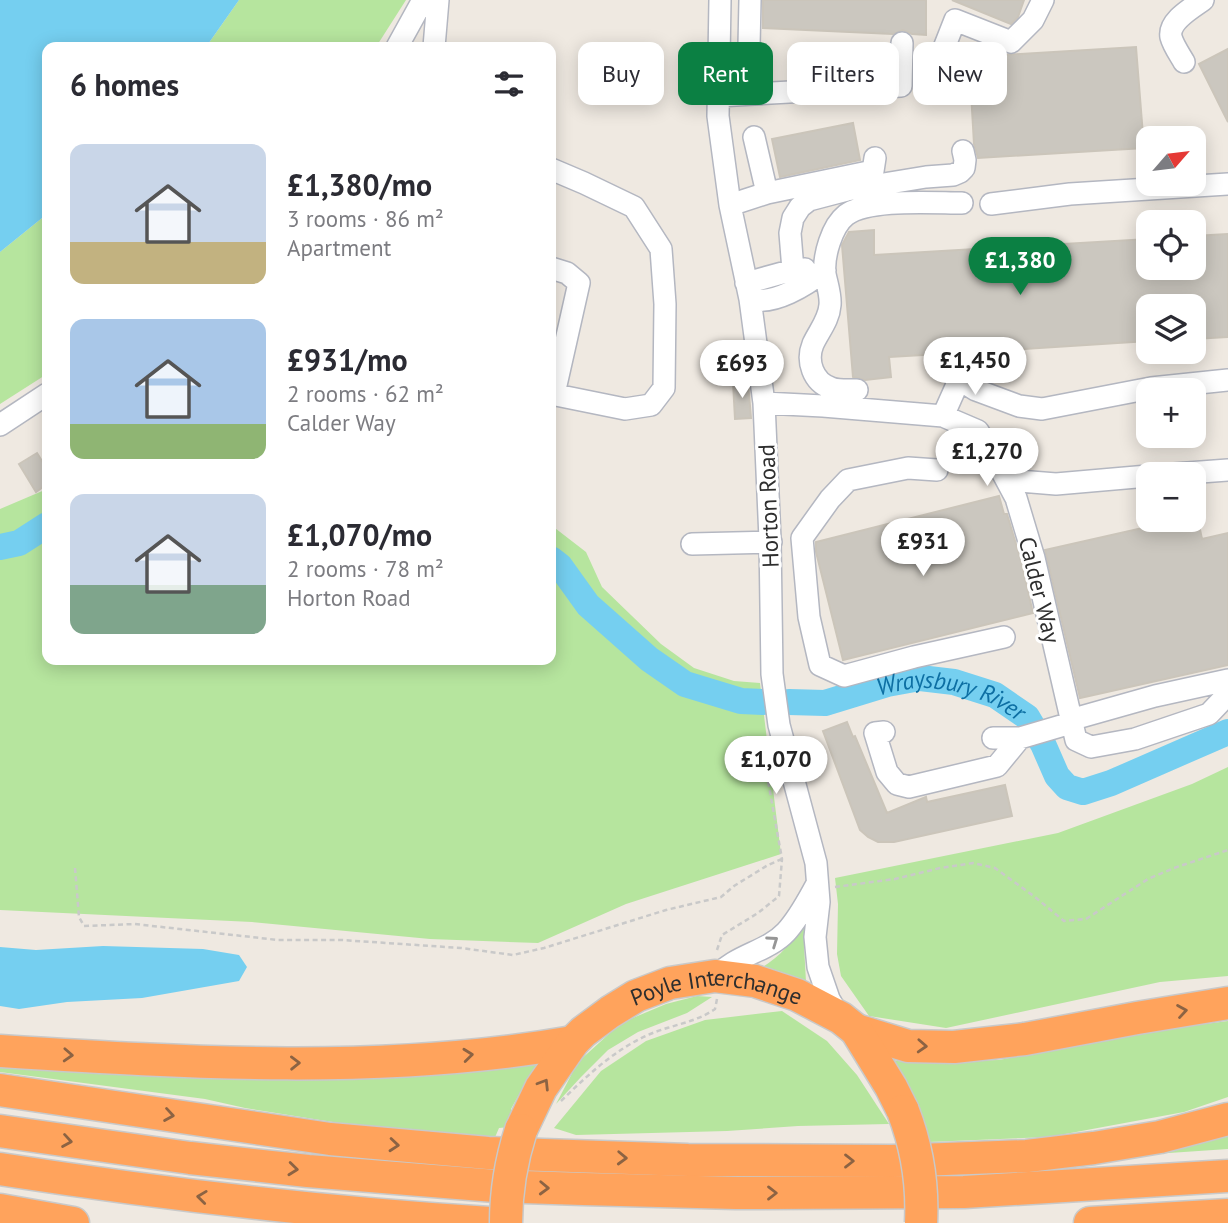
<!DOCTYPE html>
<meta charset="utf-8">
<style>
:root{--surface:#fff;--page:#f7f7f7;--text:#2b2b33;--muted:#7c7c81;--accent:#0b8043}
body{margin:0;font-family:"PT Sans",sans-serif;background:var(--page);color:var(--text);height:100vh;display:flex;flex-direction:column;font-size:26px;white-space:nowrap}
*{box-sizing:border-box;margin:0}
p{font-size:23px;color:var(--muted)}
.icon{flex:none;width:38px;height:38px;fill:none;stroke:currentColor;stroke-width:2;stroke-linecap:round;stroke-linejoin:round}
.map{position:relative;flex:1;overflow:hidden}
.side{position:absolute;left:42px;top:42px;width:514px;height:623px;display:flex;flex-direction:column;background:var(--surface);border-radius:14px;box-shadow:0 4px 18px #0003}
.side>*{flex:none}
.top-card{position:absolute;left:578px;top:42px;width:544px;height:63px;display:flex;gap:14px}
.needle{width:46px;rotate:62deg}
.controls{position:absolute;left:1136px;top:126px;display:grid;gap:14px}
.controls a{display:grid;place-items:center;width:70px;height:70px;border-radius:14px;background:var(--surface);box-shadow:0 4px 18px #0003;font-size:35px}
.price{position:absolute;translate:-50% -60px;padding:0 16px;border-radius:24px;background:#fff;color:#222;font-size:23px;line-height:46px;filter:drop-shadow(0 2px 4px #0008)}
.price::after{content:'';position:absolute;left:50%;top:42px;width:21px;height:16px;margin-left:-10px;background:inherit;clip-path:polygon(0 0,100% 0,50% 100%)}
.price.on{background:var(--accent);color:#fff}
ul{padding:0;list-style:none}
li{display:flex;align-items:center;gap:21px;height:175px;padding:0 28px}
li span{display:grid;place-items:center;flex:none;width:196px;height:140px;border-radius:14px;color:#555}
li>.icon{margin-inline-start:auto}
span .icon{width:84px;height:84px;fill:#fffc;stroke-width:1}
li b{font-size:30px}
h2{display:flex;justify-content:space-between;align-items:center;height:84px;padding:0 28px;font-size:30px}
.tag{padding:0 24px;border-radius:14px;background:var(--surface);box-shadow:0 4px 18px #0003;font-size:24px;line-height:63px}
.tag.on{background:var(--accent);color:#fff}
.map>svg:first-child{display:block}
.green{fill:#b6e59e}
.water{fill:#75cff0}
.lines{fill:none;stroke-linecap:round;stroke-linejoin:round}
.river{stroke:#75cff0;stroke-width:26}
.building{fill:#cbc7bf;stroke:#cbc5ba;stroke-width:2}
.minor-casing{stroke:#b4b7c1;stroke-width:24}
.highway-casing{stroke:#c9c9c9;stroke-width:35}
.path{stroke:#c9c9c9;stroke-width:2.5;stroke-dasharray:5 3.5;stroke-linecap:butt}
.minor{stroke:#fff;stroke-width:21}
.highway{stroke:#ffa35c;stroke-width:32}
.highway-bridge-casing{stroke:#c9c9c9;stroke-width:35;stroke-linecap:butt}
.highway-bridge{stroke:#ffa35c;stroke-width:32}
.oneway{stroke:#969696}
.oneway2{stroke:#8c6343}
.labels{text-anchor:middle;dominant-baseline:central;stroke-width:6;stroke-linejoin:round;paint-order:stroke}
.street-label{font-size:23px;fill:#2e2e2e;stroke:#fff}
.water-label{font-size:24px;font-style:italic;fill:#0d6fa3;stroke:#fff}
</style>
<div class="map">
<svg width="1228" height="1223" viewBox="0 0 1228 1223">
<rect width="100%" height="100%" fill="#efe9e1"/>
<!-- green -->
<path class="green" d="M239,0H406L376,47H206Z
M47,214V374L0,404V252Z
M47,489V660H551V525L586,552L602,587L661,644L694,668L734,681L760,683L781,854L626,904L538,943L430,939L252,922L0,910V509Z
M1228,767V976L1160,982L946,1028L869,1016L841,976L837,954L838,904L835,878L1058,833L1192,784Z
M805,922L808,923L804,945L806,982L804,984L761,968C780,957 793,941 805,922Z
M697,996L712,997L687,1013L638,1032L608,1050L581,1077L556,1104L578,1062L621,1023L666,1004Z
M782,1011L827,1041L857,1075L889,1124L798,1126L727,1131L576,1135L554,1128L601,1071L646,1041L705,1020Z
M1228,1021V1097L1184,1112L1049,1137L928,1142L884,1059L907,1062L999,1060L1135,1033Z
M542,1062L534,1076L527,1080L511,1109V1127L499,1128L493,1142L358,1126L245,1108L205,1099L0,1072V1063Z
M1228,1134V1149L1110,1157L1222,1137Z"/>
<!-- water -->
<path class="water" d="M0,0H239L206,47H47V214L0,252Z
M103,946L203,949L239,955L247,967L239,981L142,998L67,1002L19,1009L0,1006V947L36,950Z"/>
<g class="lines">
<!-- river -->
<g class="river">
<path d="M0,547L19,543L47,525"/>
<path d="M551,559L560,566L588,605L649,659L685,684L741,701L763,702"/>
<path id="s1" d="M789,702L825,703L887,684L920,678L954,682L995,695L1027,717L1043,744L1057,776L1067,787L1083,792L1111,783L1228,732"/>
</g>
</g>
<!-- building -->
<path class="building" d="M763,0H926V35L912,34L903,30L893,34L763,28Z
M952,0H1024L1018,17L1011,24Z
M1136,47L1144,148L978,158L974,144L969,57Z
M1228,49V122L1199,64Z
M853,123L860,160L780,177L772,139Z
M874,230V255L1148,239V268H1194V236L1228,234V337L1194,339V306H1148V341L978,352L973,348L966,347L961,349L957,353L889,357L891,377L865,380L853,377L842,245L849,232Z
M733,382H748L751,418L735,419Z
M37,453L47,469V484L36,492L19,464Z
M999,496L1004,514H1007L1021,561L1033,613L843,660L816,552V542Z
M1178,520H1198L1202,539L1228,533V665L1080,698L1045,550Z
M847,722L853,737L855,736L887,813L926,797L927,802L1005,785L1012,816L894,842H878L868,837L860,830L823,731Z"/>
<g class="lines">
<defs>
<path id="minor" d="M720,0L718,116L730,205L750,299L764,403L770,539L772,674L779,725L816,863L819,902L815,937L818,967L829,999L839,1016
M749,46L750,0
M397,47L423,0
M434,47L438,0
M942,53L955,20L1011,42L1033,20L1043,0
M1184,62C1180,55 1173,45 1171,37C1168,21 1192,8 1203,0
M718,96L901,86L902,43
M754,137L767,193
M551,169L584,183L634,207L661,249L665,304L664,388L651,405L625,409L551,394
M991,204L1070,194L1228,184
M730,205L767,193L873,171L875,158
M551,268L567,273L579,283L554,394
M793,270L790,233L793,218L800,207L809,200L847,190L926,177L953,175L960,172L964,168L965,160L963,151
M746,283L793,270L805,269
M750,299C773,306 807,285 825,270
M960,380L976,390L1019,406L1042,409L1151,388L1228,380
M857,390C848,390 839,391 831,388C813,382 806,361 813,344C819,331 829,320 830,305C831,295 827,284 825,274C823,256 832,226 846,215C869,198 933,203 962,203
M764,403L823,406L943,416L978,431L993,455L1016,498L1034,558L1076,740L1091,747L1135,739L1209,714L1228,694
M943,416L968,360
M0,425L47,394
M937,470L908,468L848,480L830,499L802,538L809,617L820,665L844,676L914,657L1004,637
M1174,474L1228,470
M1007,480L1056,484L1148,476
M692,544L771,542
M1070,720L1155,696L1228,680
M884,732L875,733L887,772L897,784L909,787L997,766L1020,738
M993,738H1020L1071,723
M715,976C721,971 727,967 733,963C751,952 772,947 786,932C799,918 808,900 817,884"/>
<g id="highway">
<path d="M856,1030L908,1046L954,1047L1025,1039L1137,1018L1228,1003"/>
<path d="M0,1051C190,1063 385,1075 573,1042"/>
<path d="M0,1090L330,1139L488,1153L688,1160L892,1161L1027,1156L1094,1148L1160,1137L1228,1119"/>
<path id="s2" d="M521,1130L541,1088L573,1042L583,1032L610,1012L636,996L670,983L715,976L755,981L797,995L841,1018L856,1030L891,1087L903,1111"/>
<path d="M0,1131L190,1158L308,1171L495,1186L583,1189L736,1193L964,1192L1228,1176"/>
<path d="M0,1169C163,1194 325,1213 490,1223"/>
<path d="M0,1210L73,1223"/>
<path d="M1090,1223L1228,1215"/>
</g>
</defs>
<!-- minor casing -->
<use href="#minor" class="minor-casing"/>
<!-- highway casing -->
<use href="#highway" class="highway-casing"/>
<!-- path -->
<path class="path" d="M75,868L79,917L84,926L135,924L278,940H342L461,948L513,955L544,948L666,910L721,897L734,886L768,865L782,859
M835,887L895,879L940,868L973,863L995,868L1035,897L1064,921L1086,919L1148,879L1174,868L1228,850
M717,950L722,935L758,913L779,896L782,859L762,747L764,742
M561,1101C588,1075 614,1050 648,1035C670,1025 695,1023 715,1009L717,999"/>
<!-- minor -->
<use href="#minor" class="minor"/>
<!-- highway -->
<use href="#highway" class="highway"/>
<defs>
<path id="highway-bridge" d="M903,1111C917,1147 923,1184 921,1223
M506,1223C506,1190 511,1161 521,1130"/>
</defs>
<!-- highway-bridge casing -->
<use href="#highway-bridge" class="highway-bridge-casing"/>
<!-- highway-bridge -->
<use href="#highway-bridge" class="highway-bridge"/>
</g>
<!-- one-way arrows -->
<defs><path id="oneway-chevron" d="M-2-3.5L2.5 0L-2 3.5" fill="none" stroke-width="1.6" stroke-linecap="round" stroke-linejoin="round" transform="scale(1.75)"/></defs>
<use class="oneway" href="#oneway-chevron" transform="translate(773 941) rotate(-35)"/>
<g class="oneway2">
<use href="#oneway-chevron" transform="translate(1182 1011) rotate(-9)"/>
<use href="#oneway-chevron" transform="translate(922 1046) rotate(3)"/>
<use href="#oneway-chevron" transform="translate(68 1055) rotate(3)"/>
<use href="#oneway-chevron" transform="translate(468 1055) rotate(-6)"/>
<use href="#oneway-chevron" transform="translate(295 1063) rotate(-1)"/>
<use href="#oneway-chevron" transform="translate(544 1084) rotate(-58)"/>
<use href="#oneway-chevron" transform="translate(169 1115) rotate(9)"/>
<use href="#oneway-chevron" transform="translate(67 1141) rotate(9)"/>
<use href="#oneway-chevron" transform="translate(394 1145) rotate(5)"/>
<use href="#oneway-chevron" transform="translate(622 1158) rotate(2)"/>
<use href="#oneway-chevron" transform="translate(849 1161)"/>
<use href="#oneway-chevron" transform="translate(293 1169) rotate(6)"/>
<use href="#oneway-chevron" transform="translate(544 1188) rotate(2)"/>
<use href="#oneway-chevron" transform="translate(772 1193)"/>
<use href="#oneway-chevron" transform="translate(202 1197) rotate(-173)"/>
</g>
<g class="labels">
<!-- street labels -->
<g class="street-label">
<text transform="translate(768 506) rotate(-92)">Horton Road</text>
<text transform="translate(1040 590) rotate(76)">Calder Way</text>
<text stroke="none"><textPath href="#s2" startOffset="264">Poyle Interchange</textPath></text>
</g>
<!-- water labels -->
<g class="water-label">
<text stroke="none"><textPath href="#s1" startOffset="168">Wraysbury River</textPath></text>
</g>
</g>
</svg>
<div class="controls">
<a><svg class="needle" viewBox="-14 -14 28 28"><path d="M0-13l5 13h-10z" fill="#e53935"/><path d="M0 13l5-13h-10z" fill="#7c7c81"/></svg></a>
<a><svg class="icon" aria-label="locate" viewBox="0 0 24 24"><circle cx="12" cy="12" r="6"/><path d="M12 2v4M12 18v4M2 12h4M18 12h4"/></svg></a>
<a><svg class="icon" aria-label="layers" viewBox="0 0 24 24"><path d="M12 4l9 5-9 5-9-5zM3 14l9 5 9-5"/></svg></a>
<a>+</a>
<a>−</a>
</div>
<b class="price on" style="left:1020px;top:297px">£1,380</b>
<b class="price" style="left:975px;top:397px">£1,450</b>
<b class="price" style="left:742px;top:400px">£693</b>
<b class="price" style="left:987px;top:488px">£1,270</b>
<b class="price" style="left:923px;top:578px">£931</b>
<b class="price" style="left:776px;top:796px">£1,070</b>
<div class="top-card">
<a class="tag">Buy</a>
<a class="tag on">Rent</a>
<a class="tag">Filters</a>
<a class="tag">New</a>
</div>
<section class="side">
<h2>6 homes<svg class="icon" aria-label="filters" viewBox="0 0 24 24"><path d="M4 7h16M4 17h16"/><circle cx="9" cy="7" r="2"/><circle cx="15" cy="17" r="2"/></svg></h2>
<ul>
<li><span style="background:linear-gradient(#c9d6e8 70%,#c2b280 0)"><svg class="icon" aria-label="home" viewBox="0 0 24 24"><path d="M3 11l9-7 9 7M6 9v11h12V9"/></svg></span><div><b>£1,380/mo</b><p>3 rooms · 86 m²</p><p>Apartment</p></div></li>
<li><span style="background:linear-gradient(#a9c7e8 75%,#8fb573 0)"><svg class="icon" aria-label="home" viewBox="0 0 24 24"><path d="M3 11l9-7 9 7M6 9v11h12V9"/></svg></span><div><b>£931/mo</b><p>2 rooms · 62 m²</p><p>Calder Way</p></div></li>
<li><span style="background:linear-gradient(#c9d6e8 65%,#7fa58c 0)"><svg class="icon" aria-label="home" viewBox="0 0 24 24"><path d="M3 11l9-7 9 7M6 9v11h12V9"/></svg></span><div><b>£1,070/mo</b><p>2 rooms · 78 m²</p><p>Horton Road</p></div></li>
</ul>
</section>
</div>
